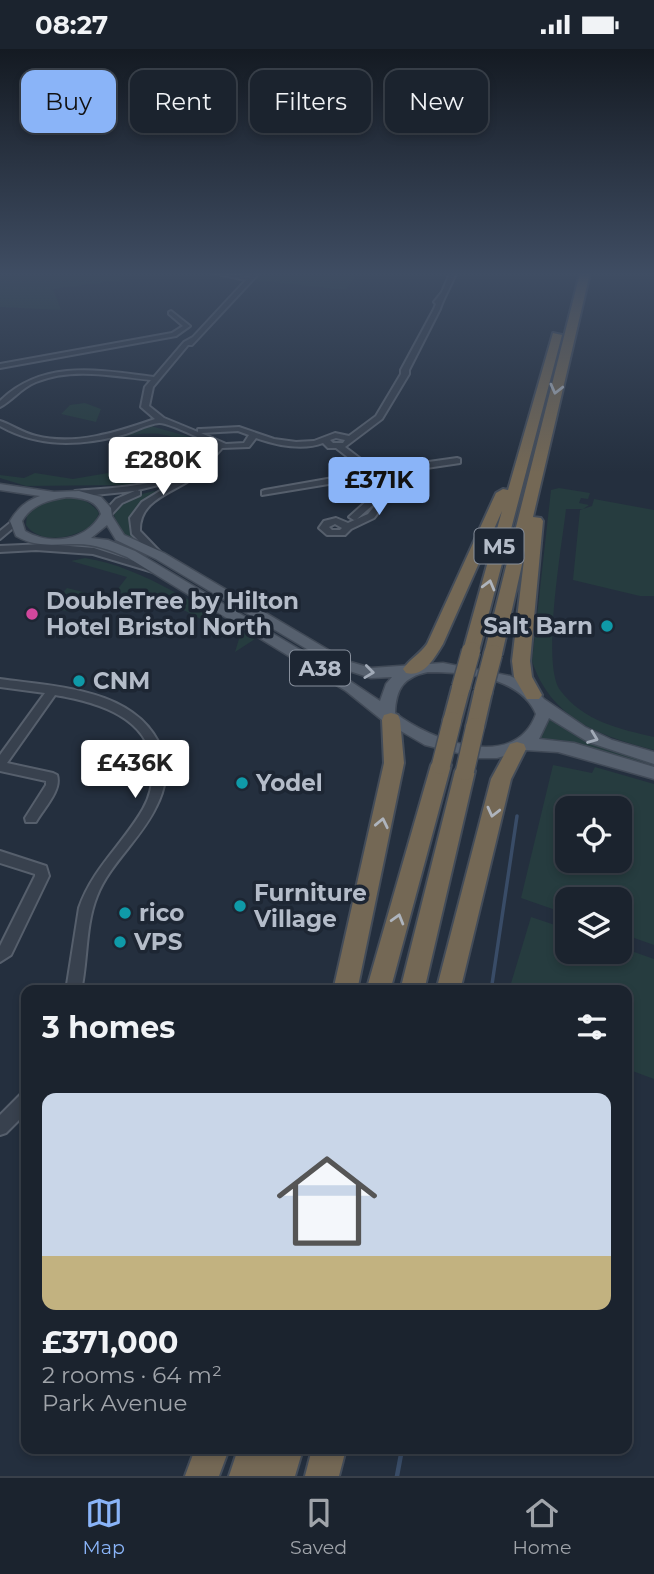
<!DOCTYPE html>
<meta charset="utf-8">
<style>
:root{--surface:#1b232e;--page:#282f3a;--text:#f1f3f6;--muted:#a0a4aa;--line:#39404a;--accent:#8ab4f8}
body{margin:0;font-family:Montserrat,sans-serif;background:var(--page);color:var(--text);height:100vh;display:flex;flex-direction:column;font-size:26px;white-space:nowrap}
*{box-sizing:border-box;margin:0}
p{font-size:23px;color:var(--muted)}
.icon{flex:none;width:38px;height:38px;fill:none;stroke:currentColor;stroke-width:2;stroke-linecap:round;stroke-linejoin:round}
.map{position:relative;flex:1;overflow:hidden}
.sheet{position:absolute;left:21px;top:936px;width:611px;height:469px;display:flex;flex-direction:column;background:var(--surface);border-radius:14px;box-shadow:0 4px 10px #0003,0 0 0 2px var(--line)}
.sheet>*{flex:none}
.top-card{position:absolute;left:21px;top:21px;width:612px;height:63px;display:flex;gap:14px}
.controls{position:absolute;left:555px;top:747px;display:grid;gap:14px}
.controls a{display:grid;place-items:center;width:77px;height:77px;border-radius:14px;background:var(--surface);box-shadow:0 4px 10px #0003,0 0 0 2px var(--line);font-size:35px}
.price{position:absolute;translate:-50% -60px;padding:0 16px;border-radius:7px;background:#fff;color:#222;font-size:23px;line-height:46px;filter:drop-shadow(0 2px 4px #0008)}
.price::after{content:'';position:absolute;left:50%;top:42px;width:21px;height:16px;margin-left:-10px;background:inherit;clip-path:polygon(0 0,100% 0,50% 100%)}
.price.current{background:var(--accent);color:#111}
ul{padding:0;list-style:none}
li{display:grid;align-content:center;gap:14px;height:371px;padding:0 21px}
li span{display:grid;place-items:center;height:217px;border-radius:14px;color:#555}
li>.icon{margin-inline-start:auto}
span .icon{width:126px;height:126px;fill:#fffc;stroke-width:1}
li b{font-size:30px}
h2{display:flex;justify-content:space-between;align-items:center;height:84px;padding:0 21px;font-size:30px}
.chip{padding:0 24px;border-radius:14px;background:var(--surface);box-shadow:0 4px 10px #0003,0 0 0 2px var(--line);font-size:24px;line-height:63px}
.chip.current{background:var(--accent);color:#111}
.status{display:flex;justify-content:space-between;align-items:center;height:49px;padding:0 35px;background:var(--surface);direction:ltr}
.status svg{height:19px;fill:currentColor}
.menu{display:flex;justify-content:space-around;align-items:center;height:98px;border-top:2px solid var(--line);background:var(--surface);font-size:19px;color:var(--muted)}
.menu a{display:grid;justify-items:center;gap:4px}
.menu .current{color:var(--accent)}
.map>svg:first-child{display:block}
.green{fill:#263c3f;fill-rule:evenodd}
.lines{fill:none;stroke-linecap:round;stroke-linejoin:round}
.stream-far1{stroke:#394c67;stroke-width:3.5}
.stream{stroke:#394c67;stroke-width:4.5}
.minor-casing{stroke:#565f6c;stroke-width:4}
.major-casing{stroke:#414a57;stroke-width:3}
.highway-casing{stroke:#434c59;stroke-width:4}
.minor{fill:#38414e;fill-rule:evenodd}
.major{fill:#56606e;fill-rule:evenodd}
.highway{fill:#746855;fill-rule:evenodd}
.highway-bridge-casing{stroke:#434c59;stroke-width:21;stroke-linecap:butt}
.highway-bridge{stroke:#746855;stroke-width:18}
.oneway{stroke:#aeb4bd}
.oneway2{stroke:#a1aab7}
.hotel-dot{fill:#d1479c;stroke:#1d2633;stroke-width:2.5}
.culture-dot{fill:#0f9aa8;stroke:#1d2633;stroke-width:2.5}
.labels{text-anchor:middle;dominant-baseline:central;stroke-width:7;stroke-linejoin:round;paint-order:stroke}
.shield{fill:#1d2633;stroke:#878f9c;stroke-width:2}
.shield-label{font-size:21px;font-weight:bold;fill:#b4bcc9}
.poi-label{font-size:23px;font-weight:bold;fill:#b4bcc9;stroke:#1d2633;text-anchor:start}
</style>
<div class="status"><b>08:27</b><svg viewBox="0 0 49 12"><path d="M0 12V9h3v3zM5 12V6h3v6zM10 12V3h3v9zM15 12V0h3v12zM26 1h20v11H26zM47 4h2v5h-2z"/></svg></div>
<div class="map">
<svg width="654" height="1427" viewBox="0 0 654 1427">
<rect width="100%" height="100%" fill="#242f3e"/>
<!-- green -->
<path class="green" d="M0,224H115L124,231L53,240L61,261L0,258Z
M262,224H346L358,225L346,241L255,231Z
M85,354L101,360L96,373L61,365L70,356Z
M151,377L204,392L210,396V401L185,419L163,428L126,436L26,437L0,429V426L24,429L35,424L73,430L120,422L147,421L170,416L183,409L182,394C159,374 114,391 87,395Z
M559,439L590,444L588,450L581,449L579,454L589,456L583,460H566C562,496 541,615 560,641C583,672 619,680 654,688V701C600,687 551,670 532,612L551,441Z
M154,442L157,443C137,456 118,469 139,494L120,483L114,466C121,450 138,446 154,442Z
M58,449C74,448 89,449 99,464L94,475C76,489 41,497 26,476L27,465L40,455Z
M594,450L654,461V547H640L573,531L580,461L592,457Z
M85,509C146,519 201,560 255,590L235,603L239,590L151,544L126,551L114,545L127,528L71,512Z
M67,539L87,544L70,563L50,558Z
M547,667C584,692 611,700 654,713V719L561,691L539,690Z
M553,716L592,724L595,718L654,735V896L620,884V850H567V865L521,849ZM567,760H620V812H567Z
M531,868L567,880V903H620V898L654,910V1030L627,1020L626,942L509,941Z"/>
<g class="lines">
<!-- stream-far1 -->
<path class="stream-far1" d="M491,942L517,767"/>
<!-- stream -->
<path class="stream" d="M397,1427L402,1400"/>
<defs>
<path id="minor" d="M213,224L249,228L253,224H259L192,296H188L153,338L149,357L164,369L198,383V380H201L239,378L274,390L296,393L314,392L335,384L349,387L376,367L401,325V321L434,260L436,255L434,253L442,243L450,224H456C451,237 444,248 440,260L409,321V325L382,370L345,398L374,420L375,425L379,428L376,453L357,470L354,471L349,468L369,450L371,428L262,446V442L265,441L367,423L336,399H328L323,394C302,402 276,396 256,389L249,398L222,399C211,413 200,421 184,428L188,431L187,433C165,446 139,454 140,482L162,505V509H156L132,485L130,469L142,453L178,431L134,442L75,448L71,445L75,442C123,438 184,438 215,396C205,392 168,373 159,374C147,375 134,383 122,386C80,397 39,399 0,377V372C12,376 23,384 36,387C75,397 118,383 155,370L141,358L145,338L151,331C114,327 71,318 36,333C21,339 13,351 0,358V352C43,310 99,321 154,328L184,293L193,288L246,231ZM238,382L249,386L244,394L226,395L201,384ZM336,389L345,391L343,394H333L330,391Z
M171,262L190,277L176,287L0,319V315L172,284L183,277L169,265V263Z
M457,409L460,410V414L386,425L382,422L386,419Z
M381,426L388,428L390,448L374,469L351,480L345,486H327L319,479L324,472L336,469L348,474L368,465L382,448ZM335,475L342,479L340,481H332L329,478Z
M137,441L140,442V446L122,454L110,467H104V463L116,450Z
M16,469L21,472L19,474L0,490V482Z
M45,495L94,499L158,520L153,523L93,505L36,501L0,503V497Z
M0,630C56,638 138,639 162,701C169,720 165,741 156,758C141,790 110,814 97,847C85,877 88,911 81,942H66L79,859C92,820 123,795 143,760C150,748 153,734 153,719C151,668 97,653 55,646L7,714L53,724L57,726C62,741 44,759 36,773H26L25,769L46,736V732L0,722V706L45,644L0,638Z
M0,802L46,817L49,827L11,906L0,913V897L35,827V825L0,814Z
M26,1044V1064L6,1084L0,1086V1066L20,1046Z"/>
<path id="major" d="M0,435L54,443L79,442L101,448L111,459L112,467L124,486L164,504L347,612L371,619L443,614L510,627L532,637L544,650L585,678L612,691L654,703V715L588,693L549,669L539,690L574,694L654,718V730L558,703L525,701L497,709H479L425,696L382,671L346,642L127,508C110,501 95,495 77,495C54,495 37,499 16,487L10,472C18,459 26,452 40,447L0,441ZM67,448C81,449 96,450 101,465C86,492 51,497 25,482L22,472C32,455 49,451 67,448ZM107,476L116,491L156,510L337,618L371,629L392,628L386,635L380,652L329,618L135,502L108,491L91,489ZM428,623C464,623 520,627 536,665C515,724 430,691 395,664C396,640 403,628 428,623Z"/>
<path id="highway" d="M580,224H590L533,468L541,469L543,472L530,612L532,628L542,646L539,650H527L514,628L512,612L525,502L502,605L493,611L484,605Z
M553,284L562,286L479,602L471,608L463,602L502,462L443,595C435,608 424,629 406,624L403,620C410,610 420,605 427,595L496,444L503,440L508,441Z
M461,632L470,638L461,672L459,677H445L443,672L452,638Z
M483,637L492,643L484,678L482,683H468L466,678L474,643Z
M391,664L398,666L400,671L404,714L357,942H333L384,714L382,671L384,666Z
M517,693L524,695L526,700L511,730L460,942H436L491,730L510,695Z
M441,709L448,711L451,716L390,942H366L431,716L434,711Z
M465,715L472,717L475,722L424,942H400L455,722L458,717Z
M195,1400H229L219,1427H185Z
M238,1400H303L295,1427H229Z
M312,1400H346L339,1427H305Z"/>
</defs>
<!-- minor casing -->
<use href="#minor" class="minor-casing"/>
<!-- major casing -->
<use href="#major" class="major-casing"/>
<!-- highway casing -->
<use href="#highway" class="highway-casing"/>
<!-- minor -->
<use href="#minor" class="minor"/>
<!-- major -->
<use href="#major" class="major"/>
<!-- highway -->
<use href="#highway" class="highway"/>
<defs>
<path id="highway-bridge" d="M461,638L471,602
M483,643L493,605
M441,716L452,672
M465,722L475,678"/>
</defs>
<!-- highway-bridge casing -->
<use href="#highway-bridge" class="highway-bridge-casing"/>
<!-- highway-bridge -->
<use href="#highway-bridge" class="highway-bridge"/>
</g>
<!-- one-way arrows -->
<defs><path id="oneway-chevron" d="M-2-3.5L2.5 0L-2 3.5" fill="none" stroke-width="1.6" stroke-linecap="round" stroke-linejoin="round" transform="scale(1.75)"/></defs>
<g class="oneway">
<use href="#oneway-chevron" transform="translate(556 340) rotate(104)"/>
<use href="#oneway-chevron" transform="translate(489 536) rotate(-75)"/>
<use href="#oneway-chevron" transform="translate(493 763) rotate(104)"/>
<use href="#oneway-chevron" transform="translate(382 774) rotate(-78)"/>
<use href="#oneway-chevron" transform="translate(398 870) rotate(-74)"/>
</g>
<g class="oneway2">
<use href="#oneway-chevron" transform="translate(369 623) rotate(7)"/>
<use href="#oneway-chevron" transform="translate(593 689) rotate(21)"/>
</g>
<!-- sky -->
<linearGradient id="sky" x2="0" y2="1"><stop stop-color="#141a22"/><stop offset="0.53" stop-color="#3f4d63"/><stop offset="1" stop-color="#3f4d63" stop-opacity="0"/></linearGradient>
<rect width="654" height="424" fill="url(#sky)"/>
<!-- markers -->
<circle class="hotel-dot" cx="32" cy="565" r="7"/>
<g class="culture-dot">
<circle cx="607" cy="577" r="7"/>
<circle cx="79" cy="632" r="7"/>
<circle cx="242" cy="734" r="7"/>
<circle cx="240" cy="857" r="7"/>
<circle cx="125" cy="864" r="7"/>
<circle cx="120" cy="893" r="7"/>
</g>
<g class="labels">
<!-- shield labels -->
<g class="shield">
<rect x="474.5" y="479.5" width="49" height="35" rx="5"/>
<rect x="290" y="601.5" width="60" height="35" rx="5"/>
</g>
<g class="shield-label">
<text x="499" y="497">M5</text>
<text x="320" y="619">A38</text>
</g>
<!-- poi labels -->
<g class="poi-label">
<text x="46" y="552">DoubleTree by Hilton<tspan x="46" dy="26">Hotel Bristol North</tspan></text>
<text x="593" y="577" text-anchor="end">Salt Barn</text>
<text x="93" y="632">CNM</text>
<text x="256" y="734">Yodel</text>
<text x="254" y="844">Furniture<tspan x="254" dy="26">Village</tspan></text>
<text x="139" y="864">rico</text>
<text x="134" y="893">VPS</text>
</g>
</g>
</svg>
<div class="controls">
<a><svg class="icon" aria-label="locate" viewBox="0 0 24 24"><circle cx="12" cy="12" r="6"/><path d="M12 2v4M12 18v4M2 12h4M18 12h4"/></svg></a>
<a><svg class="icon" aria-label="layers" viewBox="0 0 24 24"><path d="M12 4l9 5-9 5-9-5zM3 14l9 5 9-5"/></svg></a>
</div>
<b class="price" style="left:163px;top:448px">£280K</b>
<b class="price current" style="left:379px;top:468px">£371K</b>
<b class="price" style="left:135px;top:751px">£436K</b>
<div class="top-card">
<a class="chip current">Buy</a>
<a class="chip">Rent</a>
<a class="chip">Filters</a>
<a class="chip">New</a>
</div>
<section class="sheet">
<h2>3 homes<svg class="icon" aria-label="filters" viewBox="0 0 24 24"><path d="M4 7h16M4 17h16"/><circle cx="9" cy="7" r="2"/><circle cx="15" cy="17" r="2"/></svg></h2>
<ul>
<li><span style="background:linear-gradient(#c9d6e8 75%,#c2b280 0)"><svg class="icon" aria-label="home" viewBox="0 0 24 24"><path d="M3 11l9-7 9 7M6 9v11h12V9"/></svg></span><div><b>£371,000</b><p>2 rooms · 64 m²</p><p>Park Avenue</p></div></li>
</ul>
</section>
</div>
<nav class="menu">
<a class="current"><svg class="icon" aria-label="map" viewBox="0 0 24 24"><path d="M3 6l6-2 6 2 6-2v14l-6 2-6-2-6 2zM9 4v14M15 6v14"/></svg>Map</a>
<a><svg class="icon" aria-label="saved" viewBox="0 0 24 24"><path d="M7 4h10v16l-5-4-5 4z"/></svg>Saved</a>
<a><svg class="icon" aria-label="home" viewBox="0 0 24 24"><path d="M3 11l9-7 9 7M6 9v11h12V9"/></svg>Home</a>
</nav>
